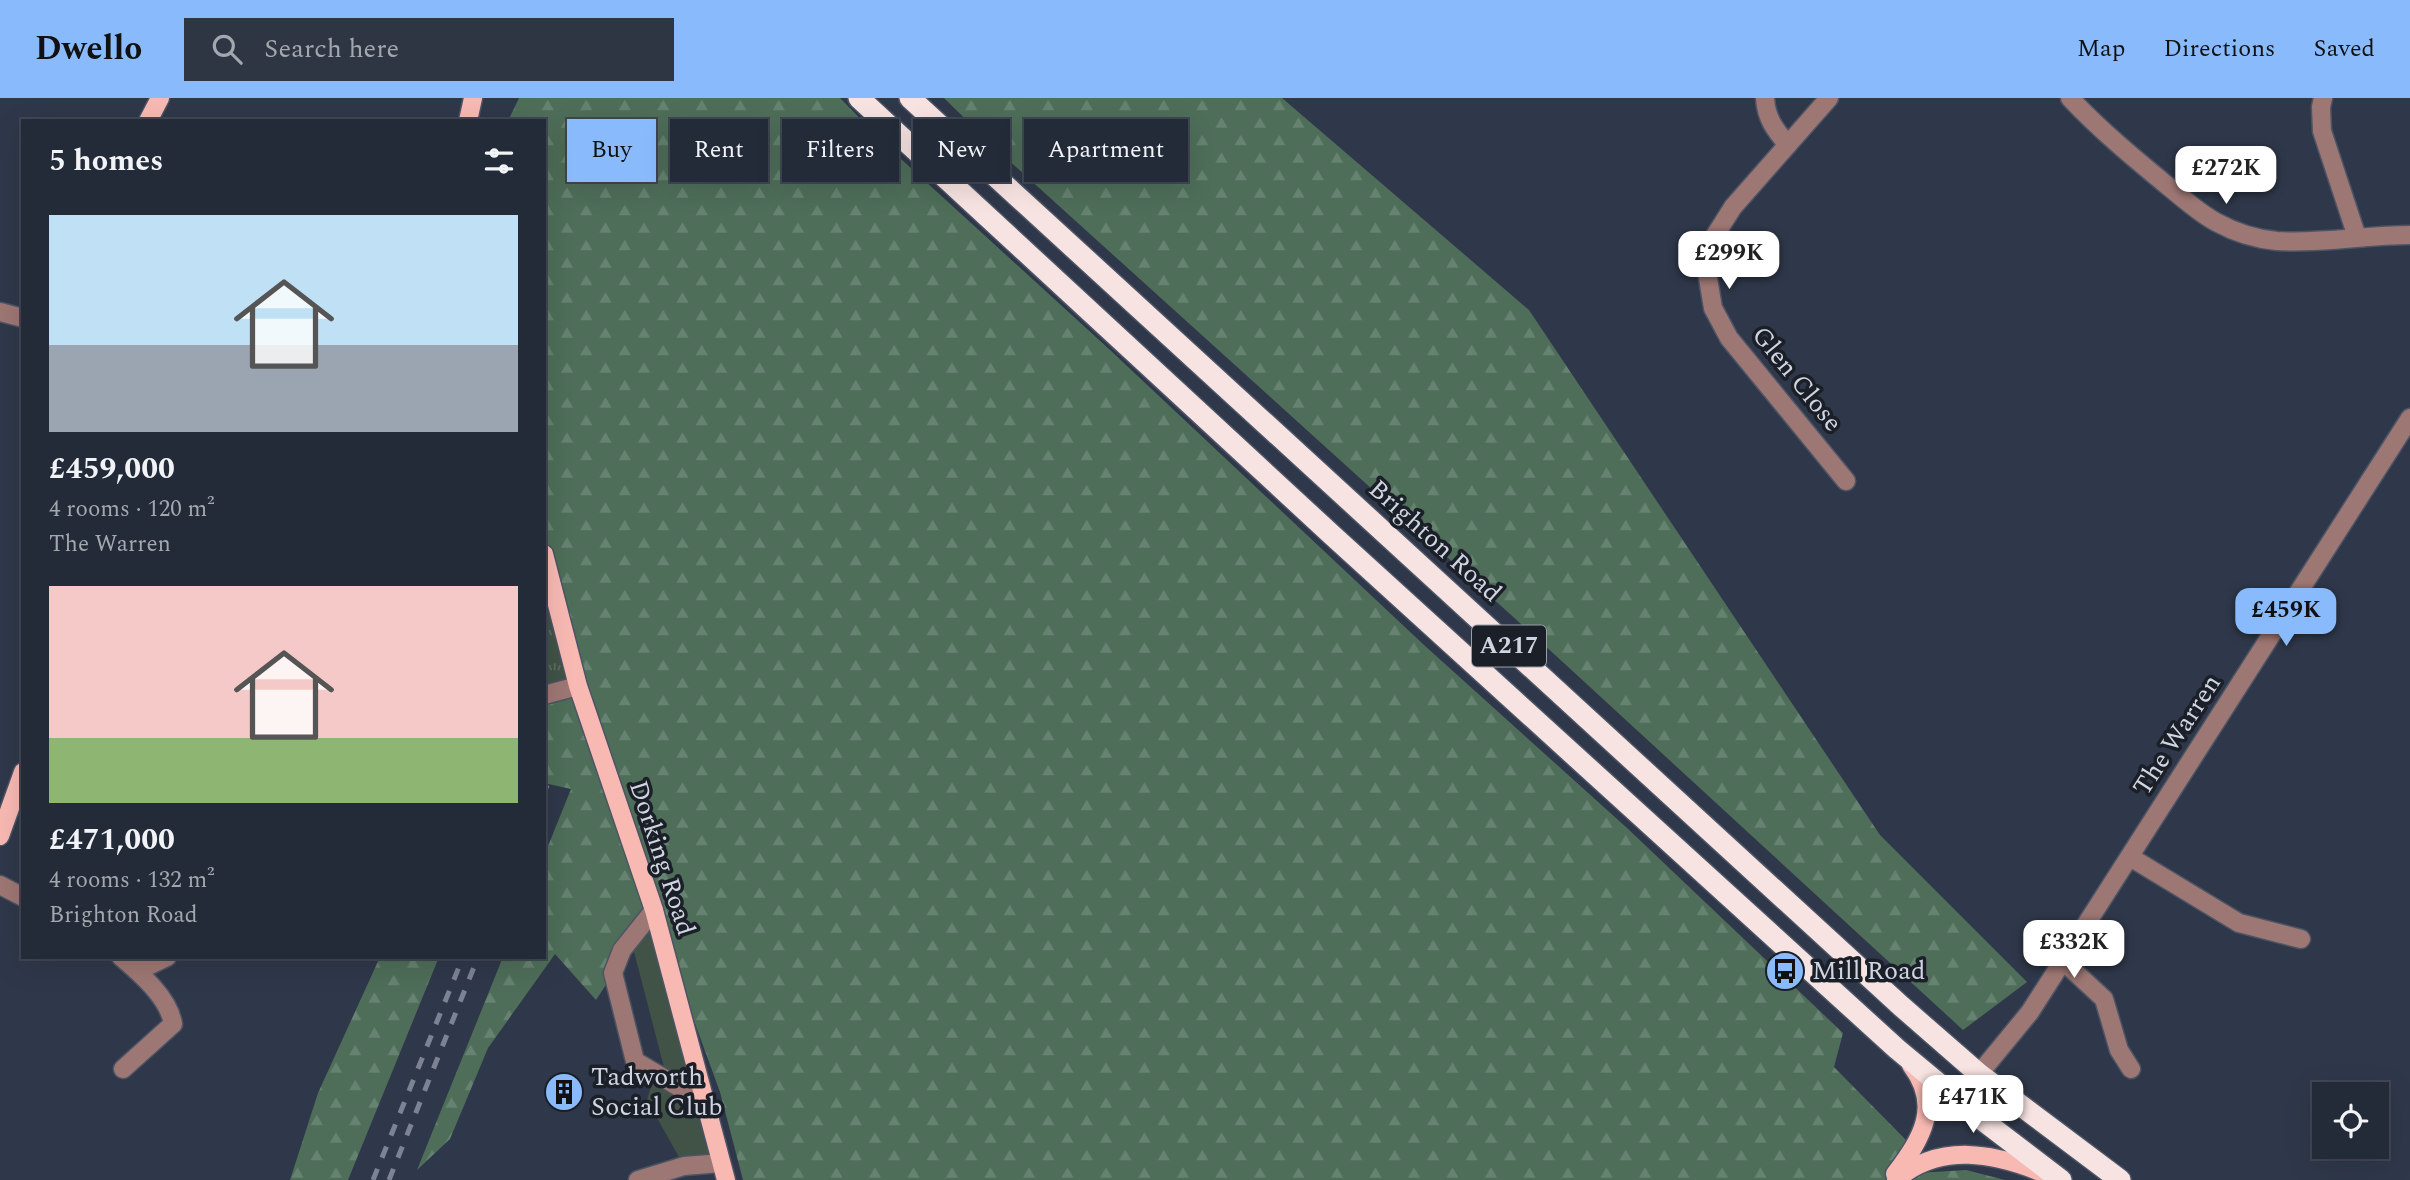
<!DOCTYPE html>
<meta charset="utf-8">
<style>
:root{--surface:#232a38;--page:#2f3643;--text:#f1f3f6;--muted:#a3a7ae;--line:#404653;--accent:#88bafc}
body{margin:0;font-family:Spectral,serif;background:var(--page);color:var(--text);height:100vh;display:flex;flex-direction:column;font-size:26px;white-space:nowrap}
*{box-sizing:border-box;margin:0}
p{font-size:23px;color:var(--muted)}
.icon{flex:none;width:38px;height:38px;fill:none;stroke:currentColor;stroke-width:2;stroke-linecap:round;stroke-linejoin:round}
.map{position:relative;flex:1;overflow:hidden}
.drawer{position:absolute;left:21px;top:21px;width:525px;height:840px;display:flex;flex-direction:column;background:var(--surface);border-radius:0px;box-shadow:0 7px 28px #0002,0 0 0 2px var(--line)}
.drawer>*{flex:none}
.hud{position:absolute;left:567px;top:21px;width:665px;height:63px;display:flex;gap:14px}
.buttons{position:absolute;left:2312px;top:984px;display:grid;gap:14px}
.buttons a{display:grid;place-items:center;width:77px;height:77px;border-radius:0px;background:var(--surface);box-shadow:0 7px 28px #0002,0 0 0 2px var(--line);font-size:35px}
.price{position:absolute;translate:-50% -60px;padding:0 16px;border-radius:14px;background:#fff;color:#222;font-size:23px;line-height:46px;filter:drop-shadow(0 2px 4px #0008)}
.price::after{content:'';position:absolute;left:50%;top:42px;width:21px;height:16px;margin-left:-10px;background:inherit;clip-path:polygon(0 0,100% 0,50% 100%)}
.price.selected{background:var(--accent);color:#111}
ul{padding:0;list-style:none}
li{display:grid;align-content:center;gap:14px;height:371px;padding:0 28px}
li span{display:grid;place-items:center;height:217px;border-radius:0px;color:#555}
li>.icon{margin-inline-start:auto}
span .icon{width:126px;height:126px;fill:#fffc;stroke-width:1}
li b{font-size:30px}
h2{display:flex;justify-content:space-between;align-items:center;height:84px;padding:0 28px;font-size:30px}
.pill{padding:0 24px;border-radius:0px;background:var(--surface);box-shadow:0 7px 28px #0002,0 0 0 2px var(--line);font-size:24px;line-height:63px}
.pill.selected{background:var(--accent);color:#111}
header{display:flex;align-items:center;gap:42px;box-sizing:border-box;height:98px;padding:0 35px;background:var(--accent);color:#111}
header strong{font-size:33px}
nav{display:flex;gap:38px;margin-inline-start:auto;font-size:24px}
.search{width:490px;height:63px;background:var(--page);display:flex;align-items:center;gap:18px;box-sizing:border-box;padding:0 24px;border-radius:0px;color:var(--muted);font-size:26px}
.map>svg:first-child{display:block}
.grass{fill:#405346}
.forest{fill:url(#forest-firs)}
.park{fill:url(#park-tufts)}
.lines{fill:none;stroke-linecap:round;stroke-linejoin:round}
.minor-casing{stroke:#4c5465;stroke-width:21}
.major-casing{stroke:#4c5465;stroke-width:21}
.highway-casing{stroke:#4c5465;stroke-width:24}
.minor{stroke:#9d7773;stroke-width:18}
.major{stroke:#f8b9b3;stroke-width:18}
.highway{stroke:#f7e3e1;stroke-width:21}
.rail{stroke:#7c8493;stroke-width:5;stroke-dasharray:12 12;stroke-linecap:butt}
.labels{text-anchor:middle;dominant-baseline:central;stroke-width:7;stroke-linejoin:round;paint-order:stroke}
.shield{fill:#1b1f28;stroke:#999eaa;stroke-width:2}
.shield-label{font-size:24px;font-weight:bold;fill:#cfd5e1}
.street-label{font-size:26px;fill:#cfd5e1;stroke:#1b1f28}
.poi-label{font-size:26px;fill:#cfd5e1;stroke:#1b1f28;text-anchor:start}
</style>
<header>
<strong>Dwello</strong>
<div class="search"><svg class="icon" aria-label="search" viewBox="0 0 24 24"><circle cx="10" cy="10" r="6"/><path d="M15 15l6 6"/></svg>Search here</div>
<nav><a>Map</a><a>Directions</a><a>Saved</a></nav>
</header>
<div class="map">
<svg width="2410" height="1082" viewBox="0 0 2410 1082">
<defs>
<pattern id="forest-firs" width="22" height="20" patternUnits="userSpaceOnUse" patternTransform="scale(1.75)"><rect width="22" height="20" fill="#4e6e59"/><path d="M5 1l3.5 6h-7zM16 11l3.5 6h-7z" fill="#668271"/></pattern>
<pattern id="park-tufts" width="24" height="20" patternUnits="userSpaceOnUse" patternTransform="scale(1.75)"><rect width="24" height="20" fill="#405346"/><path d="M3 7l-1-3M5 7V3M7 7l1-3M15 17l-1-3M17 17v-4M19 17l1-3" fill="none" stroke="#5b6b60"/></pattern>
</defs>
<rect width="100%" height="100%" fill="#2f384a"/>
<!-- grass -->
<path class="grass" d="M654,812L721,1065L684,1068L647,1002L655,975L667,981L631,842Z"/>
<!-- forest -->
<path class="forest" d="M519,0H840L890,51L1110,252L1424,547L1627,730L1843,935L1834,969L1906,1042L1886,1082H743L720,994L654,813L596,902L555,856L488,950L450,1041L417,1072L503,859H544V758L571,691L544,685V23H508Z
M944,0H1282L1529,212L1880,737L2027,884L1963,932L1541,544L995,50Z
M380,859H439L348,1082H290L318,995Z
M1966,1072L2005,1082H1897L1902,1076Z"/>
<!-- park -->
<path class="park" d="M544,456L578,588L544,597Z"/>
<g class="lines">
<defs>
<path id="minor" d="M1765,0C1766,20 1775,32 1788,47
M1829,0L1733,109L1714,139L1707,174L1713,210L1729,240L1846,383
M2070,0C2100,32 2135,61 2169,89C2184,101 2199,115 2216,124C2234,134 2256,141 2277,143C2321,146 2366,137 2410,137
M2323,0L2321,9L2322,33L2357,139
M0,214L23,220
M544,597L578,588
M2130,759L2239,825L2301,841
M0,787L23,799
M654,812L622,852L613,875L635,963L704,1004
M121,859C141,876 169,900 173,926L123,971
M2063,863L2104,901L2119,952L2131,971
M138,873L167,859
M1979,976L2030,914L2410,320
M638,1082L684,1068L721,1065"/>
<path id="major" d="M148,23L160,0
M468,23L473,0
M544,456L578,588L654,812L726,1082
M0,738L23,674
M1895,1076C1922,1040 1942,1008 1911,967
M1896,1082C1940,1044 1995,1055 2045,1076"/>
<path id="highway" d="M859,0L1332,437L1897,951L1985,1024L2061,1082
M910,0L1901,908L1979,976L2120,1082"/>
</defs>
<!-- minor casing -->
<use href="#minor" class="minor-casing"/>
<!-- major casing -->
<use href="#major" class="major-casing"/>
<!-- highway casing -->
<use href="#highway" class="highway-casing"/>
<!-- minor -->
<use href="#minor" class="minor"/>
<!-- major -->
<use href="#major" class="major"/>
<!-- highway -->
<use href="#highway" class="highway"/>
<!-- rail -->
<path class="rail" d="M544,695L547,687
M373,1082L463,859
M389,1082L478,859"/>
</g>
<!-- icons -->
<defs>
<symbol id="bus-disc" viewBox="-11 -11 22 22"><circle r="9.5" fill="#88bafc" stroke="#1b1f28"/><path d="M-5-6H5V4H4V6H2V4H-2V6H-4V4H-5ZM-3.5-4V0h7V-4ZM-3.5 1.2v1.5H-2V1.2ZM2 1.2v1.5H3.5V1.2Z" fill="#111"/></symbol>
<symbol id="building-disc" viewBox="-11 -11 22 22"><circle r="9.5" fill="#88bafc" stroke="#1b1f28"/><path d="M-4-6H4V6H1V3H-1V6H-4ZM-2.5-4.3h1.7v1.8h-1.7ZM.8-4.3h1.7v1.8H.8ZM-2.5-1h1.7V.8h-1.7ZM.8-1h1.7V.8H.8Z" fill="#111"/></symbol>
</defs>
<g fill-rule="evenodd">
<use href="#bus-disc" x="1763" y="851" width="44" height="44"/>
<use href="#building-disc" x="542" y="972" width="44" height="44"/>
</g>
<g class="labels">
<!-- shield labels -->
<rect class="shield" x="1472" y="527.5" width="74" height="41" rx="5"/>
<g class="shield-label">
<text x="1509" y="548">A217</text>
</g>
<!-- street labels -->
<g class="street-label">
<text transform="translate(1797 281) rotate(51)">Glen Close</text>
<text transform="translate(1435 443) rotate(42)">Brighton Road</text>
<text transform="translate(2177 637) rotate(-57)">The Warren</text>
<text transform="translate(662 760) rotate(72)">Dorking Road</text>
</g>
<!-- poi labels -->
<g class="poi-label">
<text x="1812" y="873">Mill Road</text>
<text x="591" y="979">Tadworth<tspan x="591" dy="30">Social Club</tspan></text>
</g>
</g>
</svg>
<div class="buttons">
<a><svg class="icon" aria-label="locate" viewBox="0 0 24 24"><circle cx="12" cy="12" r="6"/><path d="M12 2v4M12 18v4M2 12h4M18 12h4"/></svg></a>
</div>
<b class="price" style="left:2226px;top:108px">£272K</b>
<b class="price" style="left:1729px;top:193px">£299K</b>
<b class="price selected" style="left:2286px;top:550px">£459K</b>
<b class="price" style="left:2074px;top:882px">£332K</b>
<b class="price" style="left:1973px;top:1037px">£471K</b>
<div class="hud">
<a class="pill selected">Buy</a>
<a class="pill">Rent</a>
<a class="pill">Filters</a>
<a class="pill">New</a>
<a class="pill">Apartment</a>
</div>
<section class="drawer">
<h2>5 homes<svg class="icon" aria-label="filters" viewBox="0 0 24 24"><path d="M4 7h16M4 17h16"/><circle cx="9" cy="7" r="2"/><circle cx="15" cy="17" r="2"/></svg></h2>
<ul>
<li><span style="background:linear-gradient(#bfe0f5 60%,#9aa5b1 0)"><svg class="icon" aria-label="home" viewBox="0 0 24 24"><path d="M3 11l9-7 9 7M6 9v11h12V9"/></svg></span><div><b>£459,000</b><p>4 rooms · 120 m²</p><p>The Warren</p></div></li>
<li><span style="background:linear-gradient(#f6c9c9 70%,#8fb573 0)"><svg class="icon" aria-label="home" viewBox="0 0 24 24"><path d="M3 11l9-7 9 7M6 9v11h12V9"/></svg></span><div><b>£471,000</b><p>4 rooms · 132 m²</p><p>Brighton Road</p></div></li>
</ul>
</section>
</div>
